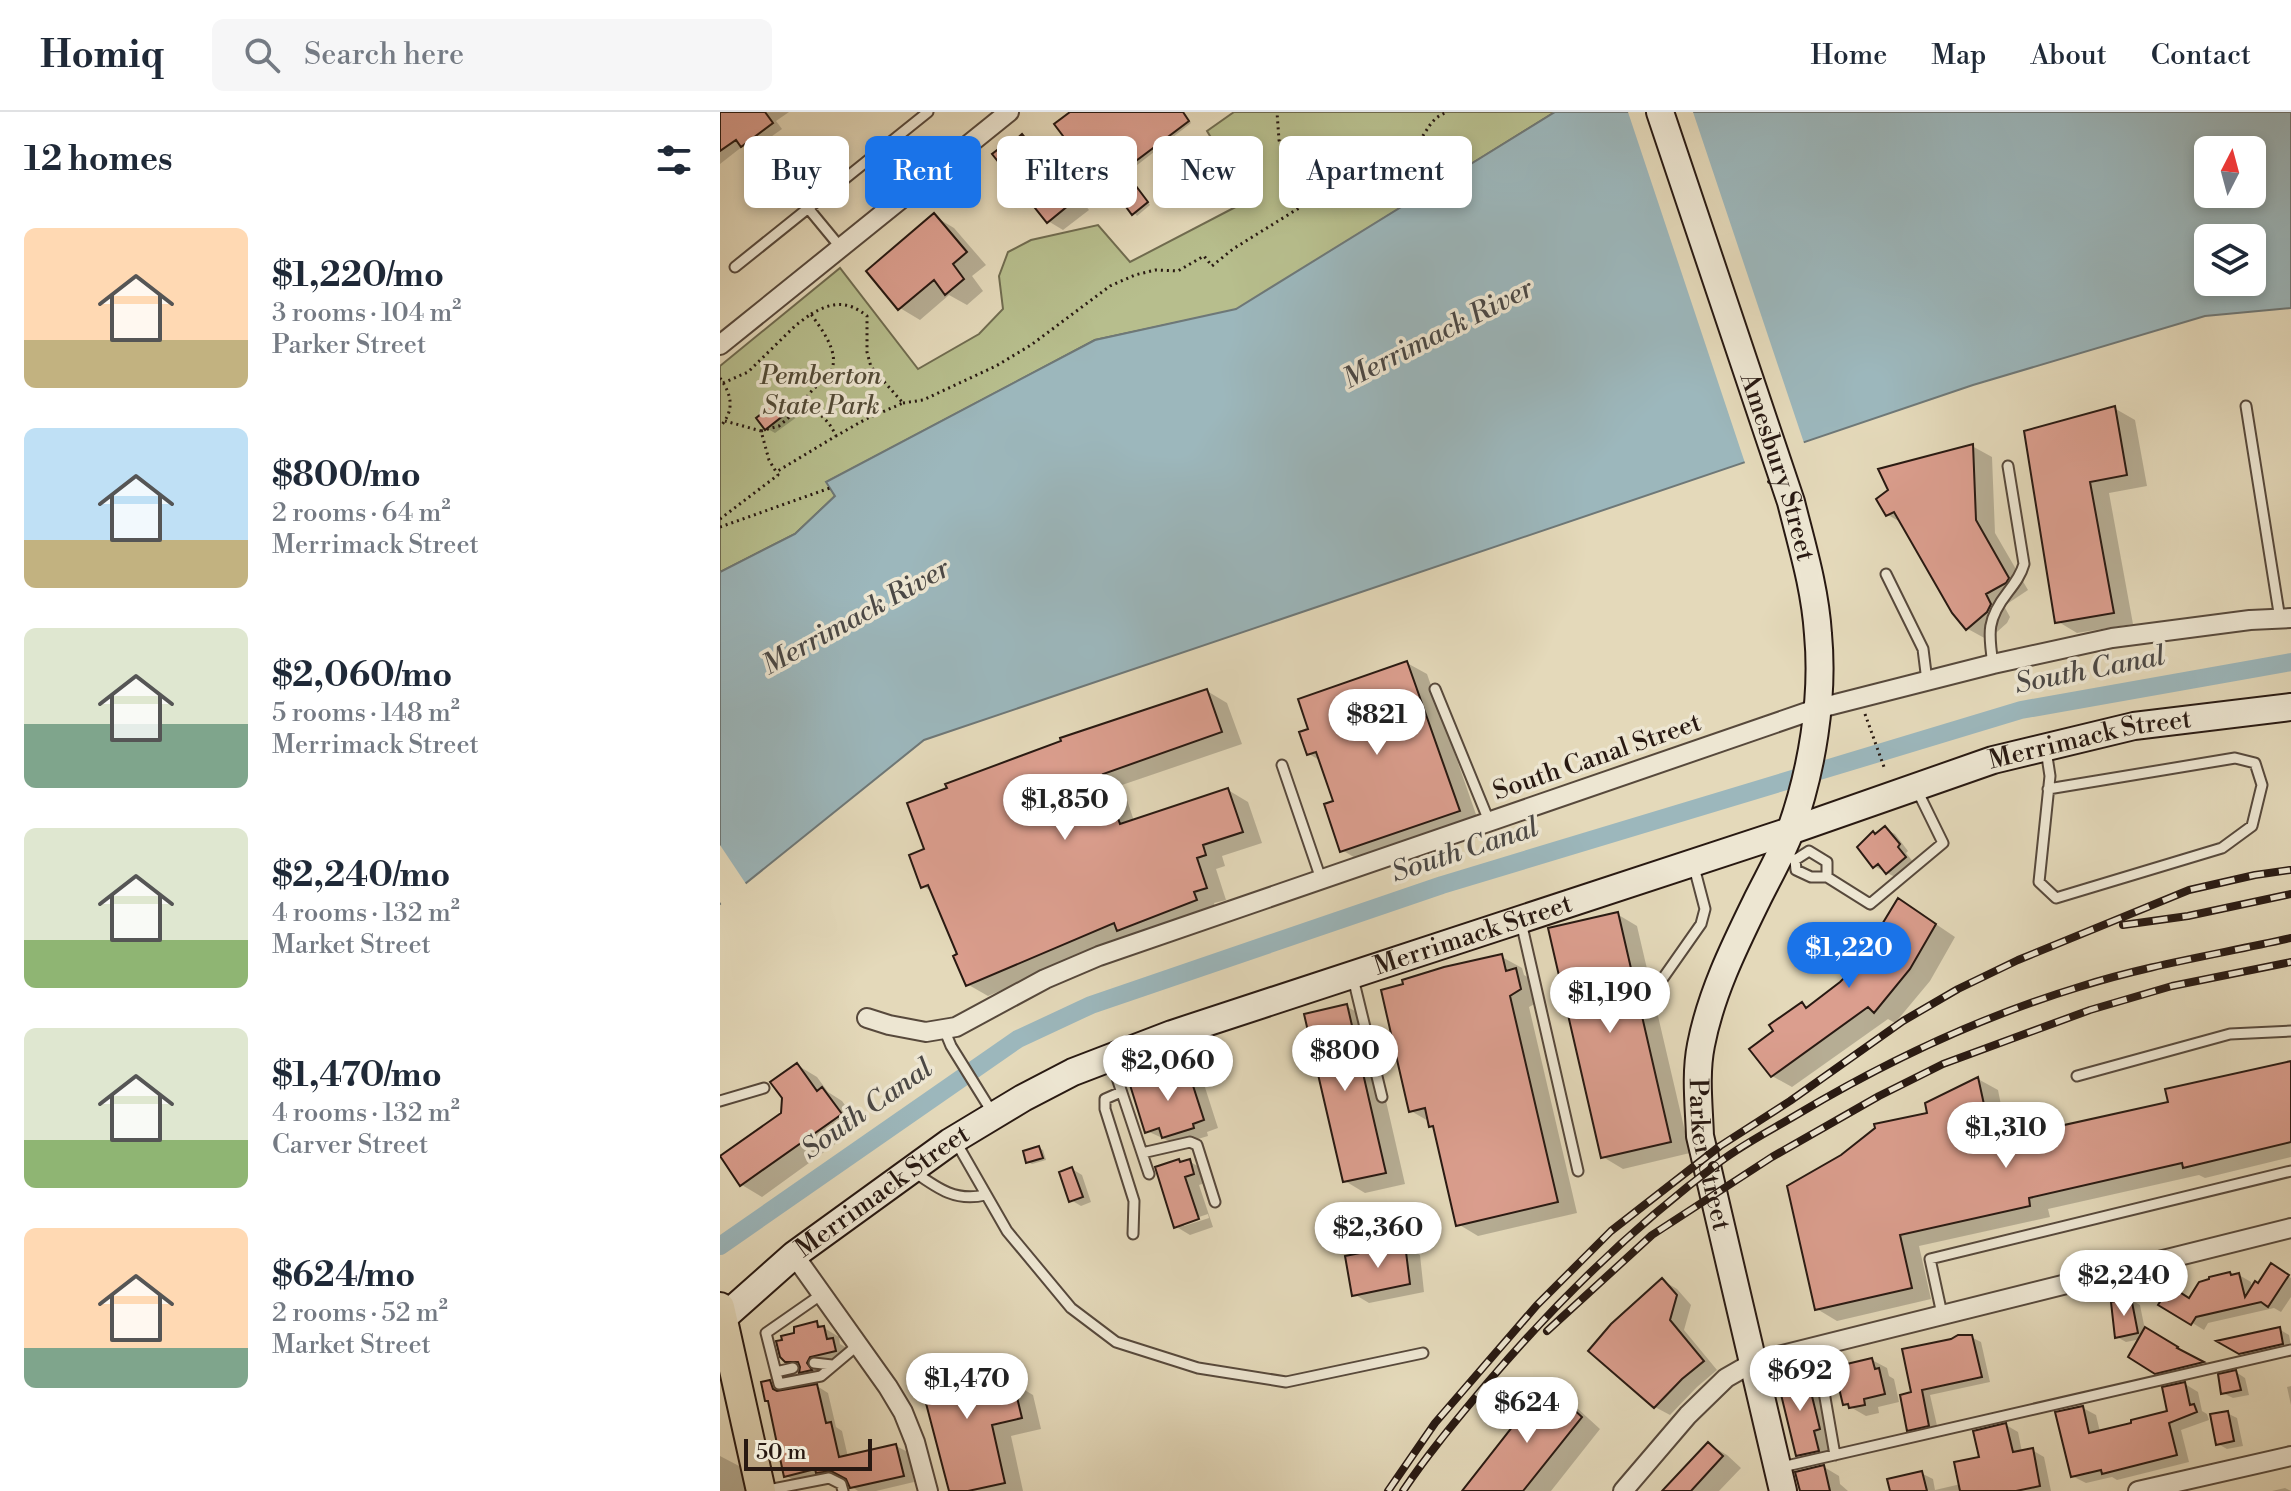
<!DOCTYPE html>
<meta charset="utf-8">
<style>
:root{--surface:#fff;--page:#f6f6f7;--text:#1f2937;--muted:#747a83;--line:#e0e1e3;--accent:#1a73e8}
body{margin:0;font-family:"Libre Bodoni",serif;background:var(--page);color:var(--text);height:100vh;display:flex;flex-direction:column;font-size:30px;white-space:nowrap}
*{box-sizing:border-box;margin:0}
p{font-size:26px;color:var(--muted)}
.icon{flex:none;width:44px;height:44px;fill:none;stroke:currentColor;stroke-width:2;stroke-linecap:round;stroke-linejoin:round}
.map{position:relative;flex:1;overflow:hidden}
.panel{display:flex;flex-direction:column;background:var(--surface);width:720px}
.panel>*{flex:none}
.guide{position:absolute;left:24px;top:24px;width:760px;height:72px;display:flex;gap:16px}
.needle{width:52px;rotate:6deg}
.buttons{position:absolute;left:1474px;top:24px;display:grid;gap:16px}
.buttons a{display:grid;place-items:center;width:72px;height:72px;border-radius:12px;background:var(--surface);box-shadow:0 4px 12px #0003;font-size:40px}
.scale{position:absolute;left:24px;bottom:20px;width:128px;box-sizing:border-box;padding-left:8px;border:4px solid #281912;border-top:0;font-size:22px;line-height:28px;white-space:nowrap;color:#281912;-webkit-text-stroke:6px #ede6d2;paint-order:stroke}
.price{position:absolute;translate:-50% -68px;padding:0 18px;border-radius:28px;background:#fff;color:#222;font-size:26px;line-height:52px;filter:drop-shadow(0 2px 4px #0008)}
.price::after{content:'';position:absolute;left:50%;top:48px;width:24px;height:18px;margin-left:-12px;background:inherit;clip-path:polygon(0 0,100% 0,50% 100%)}
.price.on{background:var(--accent);color:#fff}
ul{padding:0;list-style:none}
li{display:flex;align-items:center;gap:24px;height:200px;padding:0 24px}
li span{display:grid;place-items:center;flex:none;width:224px;height:160px;border-radius:12px;color:#555}
li>.icon{margin-inline-start:auto}
span .icon{width:96px;height:96px;fill:#fffc;stroke-width:1}
li b{font-size:34px}
h2{display:flex;justify-content:space-between;align-items:center;height:96px;padding:0 24px;font-size:34px}
.chip{padding:0 28px;border-radius:12px;background:var(--surface);box-shadow:0 4px 12px #0003;font-size:28px;line-height:72px}
.chip.on{background:var(--accent);color:#fff}
header{display:flex;align-items:center;gap:48px;box-sizing:border-box;height:112px;padding:0 40px;background:var(--surface);border-bottom:2px solid var(--line)}
header strong{font-size:38px}
nav{display:flex;gap:44px;margin-inline-start:auto;font-size:28px}
.search{width:560px;height:72px;background:var(--page);display:flex;align-items:center;gap:20px;box-sizing:border-box;padding:0 28px;border-radius:12px;color:var(--muted);font-size:30px}
main{display:flex;flex:1;min-height:0}
.map>svg:first-child{display:block}
.green{fill:#b7be8d;stroke:#706c50;stroke-width:2}
.water{fill:#9cb7bc;stroke:#6e7878;stroke-width:2;fill-rule:evenodd}
.pier{fill:#e4d9ba}
.shadow{fill:#0003;fill-rule:evenodd}
.lines{fill:none;stroke-linecap:round;stroke-linejoin:round}
.canal{stroke:#9cb7bc;stroke-width:18}
.building{fill:#db9e8e;stroke:#281912;stroke-width:2}
.lane-casing{stroke:#57493c;stroke-width:13}
.street-casing{stroke:#57493c;stroke-width:22}
.secondary-casing{stroke:#281912;stroke-width:30}
.primary-casing{stroke:#281912;stroke-width:32}
.path{stroke:#281912;stroke-width:3;stroke-dasharray:2 4;stroke-linecap:butt}
.lane{stroke:#ede6d2;stroke-width:9}
.street{stroke:#ede6d2;stroke-width:18}
.secondary{stroke:#ede6d2;stroke-width:26}
.primary{stroke:#e4d9ba;stroke-width:28}
.rail-casing{stroke:#281912;stroke-width:8}
.rail{stroke:#ede6d2;stroke-width:5;stroke-dasharray:15;stroke-linecap:butt}
.labels{text-anchor:middle;dominant-baseline:central;stroke-width:7;stroke-linejoin:round;paint-order:stroke}
.park-label{font-size:26px;font-style:italic;fill:#534b37;stroke:#ede6d2}
.street-label{font-size:26px;fill:#281912;stroke:#ede6d2}
.water-label{font-size:28px;font-style:italic;fill:#4b4845;stroke:#ede6d2}
</style>
<header>
<strong>Homiq</strong>
<div class="search"><svg class="icon" aria-label="search" viewBox="0 0 24 24"><circle cx="10" cy="10" r="6"/><path d="M15 15l6 6"/></svg>Search here</div>
<nav><a>Home</a><a>Map</a><a>About</a><a>Contact</a></nav>
</header>
<main>
<section class="panel">
<h2>12 homes<svg class="icon" aria-label="filters" viewBox="0 0 24 24"><path d="M4 7h16M4 17h16"/><circle cx="9" cy="7" r="2"/><circle cx="15" cy="17" r="2"/></svg></h2>
<ul>
<li><span style="background:linear-gradient(#ffd9b3 70%,#c2b280 0)"><svg class="icon" aria-label="home" viewBox="0 0 24 24"><path d="M3 11l9-7 9 7M6 9v11h12V9"/></svg></span><div><b>$1,220/mo</b><p>3 rooms · 104 m²</p><p>Parker Street</p></div></li>
<li><span style="background:linear-gradient(#bfe0f5 70%,#c2b280 0)"><svg class="icon" aria-label="home" viewBox="0 0 24 24"><path d="M3 11l9-7 9 7M6 9v11h12V9"/></svg></span><div><b>$800/mo</b><p>2 rooms · 64 m²</p><p>Merrimack Street</p></div></li>
<li><span style="background:linear-gradient(#dfe7d0 60%,#7fa58c 0)"><svg class="icon" aria-label="home" viewBox="0 0 24 24"><path d="M3 11l9-7 9 7M6 9v11h12V9"/></svg></span><div><b>$2,060/mo</b><p>5 rooms · 148 m²</p><p>Merrimack Street</p></div></li>
<li><span style="background:linear-gradient(#dfe7d0 70%,#8fb573 0)"><svg class="icon" aria-label="home" viewBox="0 0 24 24"><path d="M3 11l9-7 9 7M6 9v11h12V9"/></svg></span><div><b>$2,240/mo</b><p>4 rooms · 132 m²</p><p>Market Street</p></div></li>
<li><span style="background:linear-gradient(#dfe7d0 70%,#8fb573 0)"><svg class="icon" aria-label="home" viewBox="0 0 24 24"><path d="M3 11l9-7 9 7M6 9v11h12V9"/></svg></span><div><b>$1,470/mo</b><p>4 rooms · 132 m²</p><p>Carver Street</p></div></li>
<li><span style="background:linear-gradient(#ffd9b3 75%,#7fa58c 0)"><svg class="icon" aria-label="home" viewBox="0 0 24 24"><path d="M3 11l9-7 9 7M6 9v11h12V9"/></svg></span><div><b>$624/mo</b><p>2 rooms · 52 m²</p><p>Market Street</p></div></li>
</ul>
</section>
<div class="map">
<svg width="1571" height="1379" viewBox="0 0 1571 1379">
<rect width="100%" height="100%" fill="#e4d9ba"/>
<filter id="stains"><feTurbulence type="fractalNoise" baseFrequency=".0025" numOctaves="4"/><feColorMatrix values="0 0 0 0 .2 0 0 0 0 .09 0 0 0 0 .02 0 0 0 .5 -.17"/></filter>
<radialGradient id="worn" r=".72"><stop offset=".6" stop-color="#630" stop-opacity="0"/><stop offset="1" stop-color="#630" stop-opacity=".3"/></radialGradient>
<!-- green -->
<path class="green" d="M514,0H835L516,198L375,228L107,370L115,384L75,422L0,460V254L120,156L198,257L259,222L283,197L279,164L288,140L311,128L378,113L410,150L529,88L487,19Z"/>
<!-- water -->
<path class="water" d="M835,0H1571V196L1485,204L1253,273L204,628L0,792V460L75,422L115,384L106,370L375,228L516,197ZM1488,38H1532V82H1488ZM1488,126H1532V170H1488Z"/>
<!-- pier -->
<path class="pier" d="M908,0H973L1085,334L1026,354Z
M0,733L28,775L3,795L0,790Z"/>
<!-- shadow -->
<path class="shadow" d="M0,0H69L56,9L62,17L31,39L23,34L0,52Z
M353,0H463L471,11L407,61L430,93L417,104L399,82L394,86L390,84Z
M303,25L318,33L369,98L343,118L328,109L288,36Z
M214,104L234,116L266,153L252,164L263,179L247,193L229,183L200,208L180,196Z
M65,287L74,293L81,302L55,321L46,316Z
M1394,296L1415,308L1427,374L1389,381L1413,512L1357,521L1337,509L1307,320Z
M1252,334L1272,345L1275,421L1308,478L1284,494L1290,505L1287,511L1268,528L1248,517L1184,412L1168,403Z
M687,551L707,562L759,711L642,750L622,738L615,690L601,649L589,642L591,618Z
M487,579L507,591L522,632L402,673L414,709L508,678L528,690L542,731L502,744L505,754L496,757L506,788L494,791L496,800L410,824L268,884L247,872L240,843L214,781L203,774L206,738Z
M1165,717L1175,722L1188,739L1186,741L1194,751L1177,766L1154,754L1156,723Z
M1198,800L1235,825L1210,869L1175,911L1168,907L1072,975L1052,964L1056,920L1082,892L1089,897L1122,872Z
M897,802L917,814L970,1041L903,1057L883,1045Z
M782,845L802,856L804,863L816,870L820,889L809,895L857,1101L758,1124L738,1112L716,1016L710,1010L691,999Z
M626,894L647,906L685,1072L645,1081L625,1069Z
M1571,951V1045L1485,1066L1479,1063L1328,1097L1330,1105L1199,1134L1211,1187L1117,1209L1097,1197L1209,1002L1258,967L1278,978L1288,1028L1451,991Z
M77,953L97,965L108,980L122,989L140,1014L42,1085L22,1073L2,1045L62,1002Z
M467,957L482,966L498,1016L487,1020L488,1024L458,1033L427,1019Z
M319,1036L323,1038L326,1048L312,1052L308,1050Z
M459,1049L463,1051L469,1049L484,1058L488,1070L479,1073L493,1115L470,1123L455,1114ZM488,1102L489,1106L464,1114V1110Z
M352,1057L362,1063L371,1090L361,1094L351,1088Z
M685,1134L700,1143L704,1180L649,1191L634,1182Z
M1552,1154L1571,1166V1185L1561,1200L1554,1196L1488,1211L1484,1218L1441,1192L1469,1188L1510,1162L1519,1163L1531,1170L1532,1177L1539,1173Z
M942,1168L957,1177L971,1193L964,1218L997,1258L977,1275L950,1303L935,1295L871,1239Z
M1411,1188L1420,1193L1425,1218L1493,1258L1450,1268L1410,1245L1421,1227L1406,1230L1397,1225Z
M96,1211L119,1225L120,1232L127,1236L130,1247L105,1252L96,1268L66,1249L77,1222Z
M1559,1217L1569,1223L1571,1234L1530,1247L1501,1229Z
M1251,1225L1261,1230L1270,1270L1210,1283L1218,1318L1198,1323L1189,1317L1194,1282L1231,1229Z
M258,1245L279,1257L282,1274L293,1271L313,1283L321,1317L291,1324L303,1379H231Z
M1152,1248L1167,1256L1169,1264L1174,1267L1179,1290L1158,1295L1159,1301L1146,1304L1125,1292Z
M1516,1260L1525,1266L1529,1283L1513,1286L1503,1281Z
M1080,1262L1095,1271L1097,1280L1103,1283L1113,1347L1093,1351L1078,1343Z
M50,1270L62,1277L63,1281L97,1274L108,1281L116,1315L122,1319L128,1345L176,1334L188,1340L194,1370L156,1379H138L132,1375L125,1364L78,1370L66,1364Z
M1465,1272L1478,1280L1482,1299L1487,1302L1489,1308L1461,1318L1469,1350L1397,1368L1392,1365L1366,1371L1352,1364L1363,1296L1376,1303L1380,1320L1450,1300Z
M1571,1274V1293L1567,1275Z
M826,1275L846,1286L880,1317L831,1379H744Z
M1507,1301L1517,1306L1523,1334L1507,1337L1498,1332Z
M1286,1313L1298,1320L1302,1340L1312,1338L1324,1345L1331,1379H1172L1201,1361L1213,1367L1215,1378L1241,1372Z
M988,1332L1007,1343L1021,1356L999,1379H945Z
M0,1344L21,1355L27,1379H0Z
M1104,1355L1119,1364L1120,1372L1128,1379H1082Z
M1565,1376L1571,1379H1552Z"/>
<g class="lines">
<!-- canal -->
<path class="canal" d="M0,1134L298,927L371,893L722,773L1301,598L1571,550"/>
</g>
<!-- building -->
<path class="building" d="M0,0H45L53,11L21,35L16,28L0,39Z
M350,0H463L469,9L404,58L428,90L412,103L395,80L389,85L334,12Z
M302,22L355,88L327,111L272,42L285,32L287,35Z
M214,101L247,140L233,152L244,167L225,183L214,168L178,198L146,159Z
M65,285L73,296L45,318L36,306L45,299L44,297Z
M1395,294L1407,363L1370,370L1394,501L1335,511L1304,319Z
M1253,332L1256,408L1289,466L1286,471L1266,482L1271,492L1267,500L1246,518L1232,501L1174,400L1166,404L1156,387L1168,378L1158,357Z
M687,549L740,699L620,740L604,692L613,689L596,640L587,643L579,620L588,617L578,587Z
M487,577L502,620L383,662L400,712L508,676L523,720L483,733L486,743L477,746L487,776L474,780L477,788L397,819L394,811L246,874L233,844L237,842L208,773L201,776L189,743L204,737L187,691L227,676L225,672L341,629L340,626Z
M1165,714L1180,732L1178,735L1186,745L1166,762L1158,752L1153,756L1137,735L1153,719L1155,722Z
M1178,786L1216,812L1190,857L1154,901L1148,895L1051,965L1029,937L1053,919L1049,913L1082,890L1086,896L1120,870L1138,852Z
M898,800L951,1030L881,1046L828,816Z
M782,842L786,859L796,856L801,877L790,884L838,1090L736,1114L713,1014L709,1015L705,996L689,1000L661,878L683,872L682,868L724,855Z
M627,892L666,1061L623,1070L584,902Z
M1571,949V1030L1463,1056L1462,1051L1309,1086L1310,1094L1180,1123L1192,1176L1095,1198L1067,1074L1121,1043L1155,1016L1154,1012L1207,1001L1205,991L1258,965L1272,1029L1448,990L1445,977Z
M77,951L97,979L102,975L122,1002L20,1074L0,1044L61,1001L62,986L50,970Z
M467,955L484,1008L473,1012L474,1016L442,1026L439,1016L425,1021L410,973Z
M319,1034L323,1046L306,1051L303,1039Z
M459,1047L460,1050L470,1047L474,1062L465,1065L479,1107L454,1116L435,1055Z
M352,1055L363,1085L349,1090L339,1060Z
M685,1132L690,1172L632,1184L625,1144Z
M1551,1151L1569,1163L1548,1195L1541,1190L1476,1205L1471,1213L1438,1193L1450,1174L1469,1186L1479,1170L1489,1167V1165L1510,1160L1511,1163L1519,1161L1525,1185L1535,1169L1538,1171Z
M942,1166L957,1183L950,1208L984,1249L962,1267L934,1296L868,1239L891,1212Z
M1411,1185L1418,1221L1395,1226L1391,1190Z
M97,1209L98,1215L104,1214L107,1227L113,1226L116,1239L90,1245L87,1251L92,1258L79,1261L80,1255L78,1250H65L60,1245L56,1229L62,1228L61,1224L74,1221V1215Z
M1425,1215L1458,1235L1457,1236L1484,1250L1435,1262L1408,1245Z
M1560,1215L1563,1232L1519,1242L1496,1229Z
M1238,1223H1252L1262,1265L1202,1278L1209,1314L1187,1319L1180,1283L1191,1280L1182,1237L1231,1227Z
M259,1243L266,1275L293,1269L302,1306L272,1313L285,1371L248,1379H229L197,1257Z
M1152,1246L1155,1257L1159,1256L1165,1282L1144,1287L1145,1293L1129,1296L1128,1292L1123,1293L1114,1255Z
M1516,1258L1521,1278L1501,1282L1498,1262Z
M1080,1260L1084,1273L1089,1272L1100,1317L1094,1319L1099,1339L1076,1344L1057,1266Z
M50,1268L53,1277L57,1279L97,1272L106,1311L111,1310L119,1345L176,1332L184,1364L130,1376L126,1367L111,1359L96,1361L95,1357L64,1365L48,1289H45L41,1270Z
M1465,1270L1470,1293L1474,1292L1477,1300L1449,1311L1457,1343L1382,1362L1381,1358L1351,1365L1335,1300L1363,1294L1369,1321L1411,1311V1308L1447,1299L1442,1275Z
M826,1272L862,1305L803,1379H742Z
M1508,1299L1514,1329L1496,1333L1490,1302Z
M1286,1311L1293,1340L1313,1336L1320,1374L1296,1379H1240L1234,1350L1259,1345L1253,1319Z
M988,1330L1003,1344L971,1379H942Z
M1104,1353L1110,1379H1080L1075,1360Z
M1202,1359L1207,1379H1170L1167,1367Z"/>
<g class="lines">
<defs>
<path id="lane" d="M176,27L208,66
M88,96L121,136
M15,155L208,0
M1526,294L1560,507
M1166,462L1203,537L1207,569
M1273,552C1268,520 1267,507 1288,480C1295,471 1301,463 1304,452L1288,354
M715,577L769,709
M1326,638L1330,664L1319,770L1336,786L1502,736L1532,714L1542,673L1535,651L1515,646L1328,677
M562,653L601,767
M1064,742L1075,748L1089,739L1107,750V765H1091L1076,758L1075,748
M1107,765L1150,792L1223,731L1197,678
M801,810L858,1059
M633,866L662,985
M941,869L981,812L985,797L974,755
M224,917L231,934L272,1000
M391,948L429,1062
M1357,964L1510,922L1571,919
M401,980L385,987V997L414,1089L413,1122
M0,989L44,976
M236,1030L287,1119L351,1196L396,1230L478,1256L566,1270L703,1241
M422,1041L470,1030L477,1033L495,1090
M193,1059C217,1076 235,1090 265,1083
M102,1182L46,1221L59,1272L101,1264L139,1232
M1222,1202L1210,1147L1571,1059
M1096,1234L1115,1343
M94,1251L112,1253
M56,1260L73,1256
M1062,1355L1571,1238
M43,1379L109,1366L121,1372L123,1379"/>
<path id="street" d="M0,233L289,0
M147,906L169,913L206,920L236,915L325,867L379,844L1096,597L1273,552L1392,526L1530,508L1571,506
M74,1143L168,1275L183,1300L195,1330L208,1379
M903,1379L968,1303L1006,1266L1034,1250L1571,1116
M1418,1379L1571,1344"/>
<g id="secondary">
<path id="s1" d="M940,0L1071,390C1082,434 1095,476 1098,522C1104,586 1092,659 1070,720C1061,743 1049,764 1038,786C1015,833 991,881 981,933C975,963 979,994 980,1024L1063,1379"/>
<path id="s2" d="M3,1206L74,1143L230,1030L303,986L353,960L452,922L1070,719L1273,648L1414,614L1571,595"/>
</g>
<path id="primary" d="M0,1195L41,1379"/>
</defs>
<!-- lane casing -->
<use href="#lane" class="lane-casing"/>
<!-- street casing -->
<use href="#street" class="street-casing"/>
<!-- secondary casing -->
<use href="#secondary" class="secondary-casing"/>
<!-- primary casing -->
<use href="#primary" class="primary-casing"/>
<!-- path -->
<path class="path" d="M600,83C633,73 667,56 694,34C708,22 708,6 728,0
M91,202C112,190 127,188 147,204V240L151,255L183,291L146,307L116,324
M0,266C12,283 15,298 0,315
M3,271L28,260L76,213L91,202C104,221 127,249 103,269C94,276 87,282 83,293
M183,291L203,288L276,254L311,233L390,174L415,163L435,158L458,159L484,144L492,154L513,137L600,83L564,45L559,28L557,0
M41,319L59,314L83,293C99,300 109,308 116,324L56,360
M0,407L58,363L49,348L41,319L5,309
M0,415L110,376
M1145,602L1164,655"/>
<!-- lane -->
<use href="#lane" class="lane"/>
<!-- street -->
<use href="#street" class="street"/>
<!-- secondary -->
<use href="#secondary" class="secondary"/>
<!-- primary -->
<use href="#primary" class="primary"/>
<defs>
<path id="rail" d="M1403,813L1468,804L1571,782
M827,1219L932,1123L1052,1045L1159,984L1223,952L1370,898L1452,874L1571,850
M668,1379L715,1311L817,1193L891,1119L1000,1034L1070,989L1183,909L1238,877L1298,848L1469,778L1535,763L1570,758
M683,1379C709,1340 739,1305 769,1269C838,1188 915,1113 1001,1049C1025,1031 1053,1017 1078,1002C1167,949 1260,905 1359,875C1428,853 1500,842 1571,826"/>
</defs>
<!-- rail casing -->
<use href="#rail" class="rail-casing"/>
<!-- rail -->
<use href="#rail" class="rail"/>
</g>
<g class="labels">
<!-- park labels -->
<g class="park-label">
<text x="101" y="264">Pemberton<tspan x="101" dy="30">State Park</tspan></text>
</g>
<!-- street labels -->
<g class="street-label">
<text stroke="none"><textPath href="#s1" startOffset="374">Amesbury Street</textPath></text>
<text stroke="none"><textPath href="#s2" startOffset="1500">Merrimack Street</textPath></text>
<text transform="translate(877 645) rotate(-19)">South Canal Street</text>
<text stroke="none"><textPath href="#s2" startOffset="852">Merrimack Street</textPath></text>
<text stroke="none"><textPath href="#s1" startOffset="1090">Parker Street</textPath></text>
<text stroke="none"><textPath href="#s2" startOffset="204">Merrimack Street</textPath></text>
</g>
<!-- water labels -->
<g class="water-label">
<text transform="translate(718 222) rotate(-27)">Merrimack River</text>
<text transform="translate(136 505) rotate(-29)">Merrimack River</text>
<text transform="translate(1370 558) rotate(-11)">South Canal</text>
<text transform="translate(745 738) rotate(-18)">South Canal</text>
<text transform="translate(147 997) rotate(-35)">South Canal</text>
</g>
</g>
<rect width="100%" height="100%" filter="url(#stains)"/>
<rect width="100%" height="100%" fill="url(#worn)"/>
</svg>
<div class="buttons">
<a><svg class="needle" viewBox="-14 -14 28 28"><path d="M0-13l5 13h-10z" fill="#e53935"/><path d="M0 13l5-13h-10z" fill="#747a83"/></svg></a>
<a><svg class="icon" aria-label="layers" viewBox="0 0 24 24"><path d="M12 4l9 5-9 5-9-5zM3 14l9 5 9-5"/></svg></a>
</div>
<div class="scale">50 m</div>
<b class="price" style="left:657px;top:645px">$821</b>
<b class="price" style="left:345px;top:730px">$1,850</b>
<b class="price on" style="left:1129px;top:878px">$1,220</b>
<b class="price" style="left:890px;top:923px">$1,190</b>
<b class="price" style="left:625px;top:981px">$800</b>
<b class="price" style="left:448px;top:991px">$2,060</b>
<b class="price" style="left:1286px;top:1058px">$1,310</b>
<b class="price" style="left:658px;top:1158px">$2,360</b>
<b class="price" style="left:1404px;top:1206px">$2,240</b>
<b class="price" style="left:1080px;top:1301px">$692</b>
<b class="price" style="left:247px;top:1309px">$1,470</b>
<b class="price" style="left:807px;top:1333px">$624</b>
<div class="guide">
<a class="chip">Buy</a>
<a class="chip on">Rent</a>
<a class="chip">Filters</a>
<a class="chip">New</a>
<a class="chip">Apartment</a>
</div>
</div>
</main>
